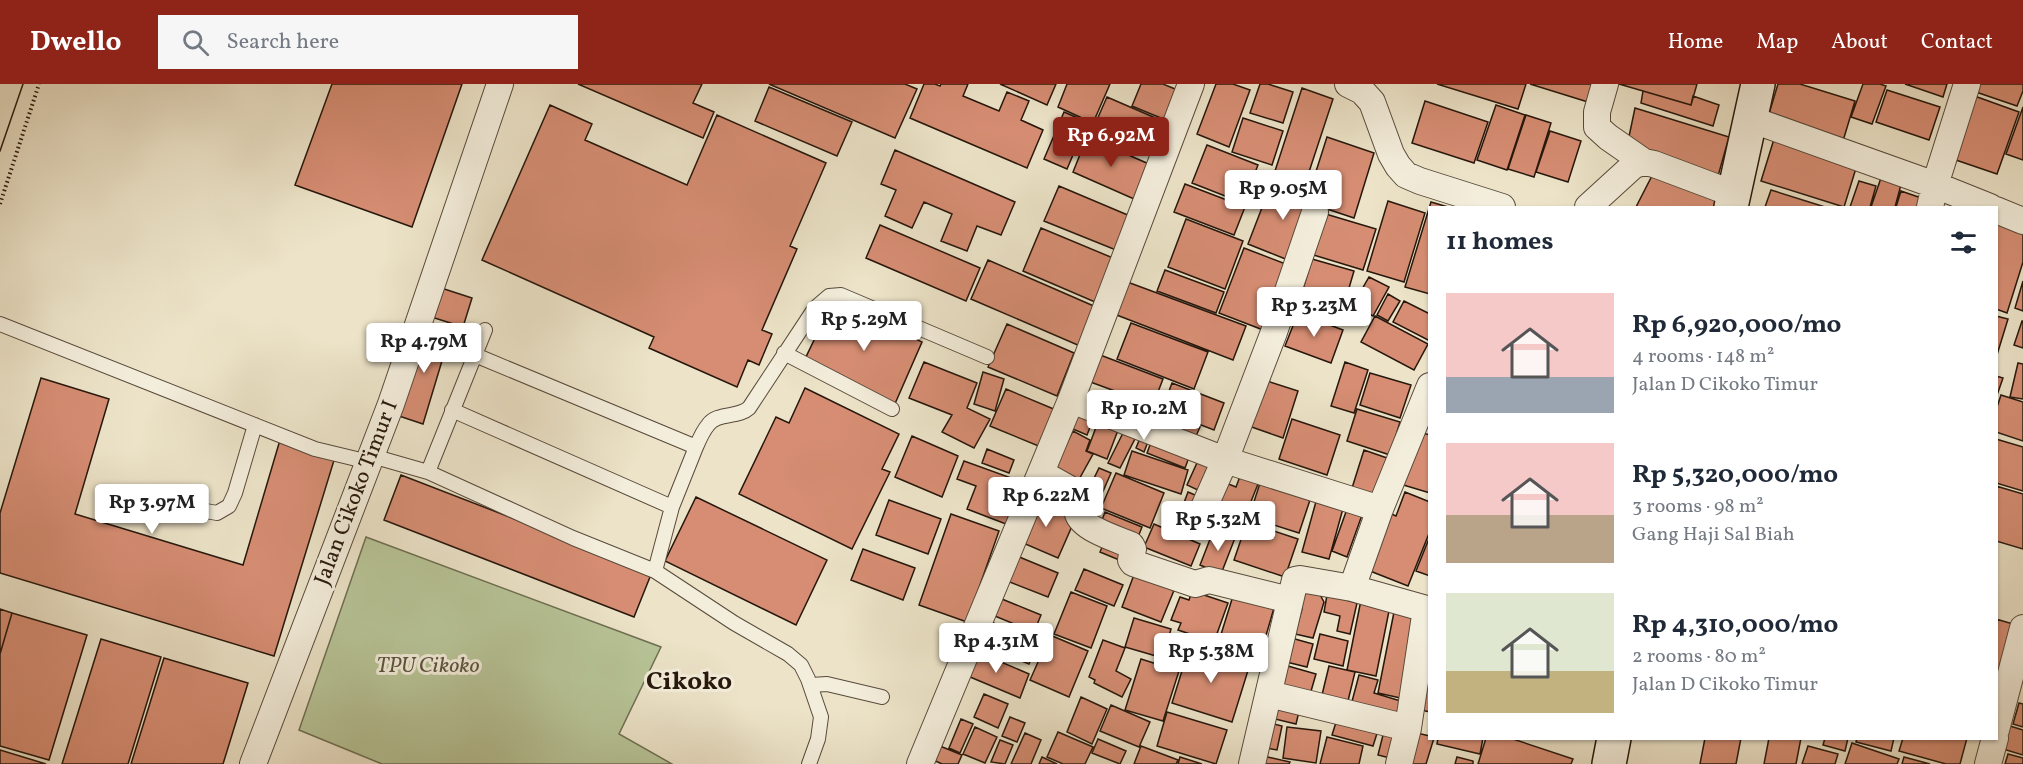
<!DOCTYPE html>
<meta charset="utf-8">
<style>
:root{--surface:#fff;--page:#f6f6f7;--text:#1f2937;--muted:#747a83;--accent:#8f2418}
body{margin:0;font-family:Vollkorn,serif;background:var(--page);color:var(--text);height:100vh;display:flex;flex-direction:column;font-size:22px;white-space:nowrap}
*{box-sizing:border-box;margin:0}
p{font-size:20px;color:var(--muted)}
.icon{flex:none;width:33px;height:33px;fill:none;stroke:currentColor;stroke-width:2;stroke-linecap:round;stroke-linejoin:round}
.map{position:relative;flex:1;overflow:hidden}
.panel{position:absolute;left:1428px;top:122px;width:570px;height:534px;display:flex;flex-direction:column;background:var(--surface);border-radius:0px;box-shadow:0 2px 4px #0004}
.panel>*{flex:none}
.price{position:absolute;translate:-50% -51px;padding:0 14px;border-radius:6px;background:#fff;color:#222;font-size:20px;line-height:39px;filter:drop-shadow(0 2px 3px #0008)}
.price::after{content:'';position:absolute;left:50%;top:36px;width:18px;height:14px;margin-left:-9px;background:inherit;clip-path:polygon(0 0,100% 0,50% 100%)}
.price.current{background:var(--accent);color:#fff}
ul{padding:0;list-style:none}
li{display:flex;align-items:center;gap:18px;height:150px;padding:0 18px}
li span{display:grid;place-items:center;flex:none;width:168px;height:120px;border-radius:0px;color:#555}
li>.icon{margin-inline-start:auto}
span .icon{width:72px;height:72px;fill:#fffc;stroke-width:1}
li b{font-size:26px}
h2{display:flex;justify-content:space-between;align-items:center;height:72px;padding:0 18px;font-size:26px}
header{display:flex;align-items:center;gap:36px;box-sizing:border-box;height:84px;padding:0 30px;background:var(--accent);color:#fff}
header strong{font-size:28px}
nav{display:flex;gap:33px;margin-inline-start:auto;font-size:21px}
.search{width:420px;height:54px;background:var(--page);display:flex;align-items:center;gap:15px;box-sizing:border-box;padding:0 21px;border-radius:0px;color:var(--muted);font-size:22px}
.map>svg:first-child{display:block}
.green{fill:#b7c497;stroke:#6e6e52;stroke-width:1.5}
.building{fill:#d68d73;stroke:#26170c;stroke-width:1.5}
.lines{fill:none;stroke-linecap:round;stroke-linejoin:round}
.lane-casing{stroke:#584a3b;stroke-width:16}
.street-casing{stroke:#584a3b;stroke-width:28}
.secondary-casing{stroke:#26170c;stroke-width:36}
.path{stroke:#26170c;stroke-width:4;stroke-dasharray:1.5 3;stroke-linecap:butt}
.lane{stroke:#f3eddb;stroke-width:14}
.street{stroke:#f3eddb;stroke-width:26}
.secondary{stroke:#f3eddb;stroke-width:33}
.tram{stroke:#26170c;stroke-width:1.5}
.labels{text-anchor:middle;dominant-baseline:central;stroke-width:6;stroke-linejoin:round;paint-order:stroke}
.street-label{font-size:22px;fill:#26170c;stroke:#f3eddb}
.park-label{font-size:22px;font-style:italic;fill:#59543d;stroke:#f3eddb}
.quarter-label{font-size:26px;font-weight:bold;fill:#26170c;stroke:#f3eddb}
</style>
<header>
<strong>Dwello</strong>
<div class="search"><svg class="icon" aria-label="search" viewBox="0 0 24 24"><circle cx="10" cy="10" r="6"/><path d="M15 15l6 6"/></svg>Search here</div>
<nav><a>Home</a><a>Map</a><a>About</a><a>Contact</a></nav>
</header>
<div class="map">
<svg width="2023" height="680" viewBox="0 0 2023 680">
<rect width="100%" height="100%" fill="#ece3c8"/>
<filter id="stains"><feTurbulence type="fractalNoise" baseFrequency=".00333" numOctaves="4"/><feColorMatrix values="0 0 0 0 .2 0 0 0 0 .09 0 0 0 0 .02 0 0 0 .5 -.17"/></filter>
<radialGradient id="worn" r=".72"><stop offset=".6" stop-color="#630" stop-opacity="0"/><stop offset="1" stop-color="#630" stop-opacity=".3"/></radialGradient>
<!-- green -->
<path class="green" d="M366,453L661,563L619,650L672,680H382L299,646Z"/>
<!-- building -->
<path class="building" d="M332,0H462L412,143L295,101Z
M578,0H702L693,19L714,28L703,54Z
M769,0H905L917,5L895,54Z
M924,0H935L940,2L941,0H968L963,12L999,27L1007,8L1029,17L1021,36L1043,46L1027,84L910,34Z
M1000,0H1056L1047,21Z
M1067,0H1110L1093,39L1058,23Z
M1141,0H1163L1180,7L1168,37L1132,22Z
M1216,0H1233L1250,6L1229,63L1197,50Z
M1260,0H1268L1293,8L1283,39L1250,29Z
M1437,0H1526L1518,25Z
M1530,0H1593L1588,18Z
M1619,0H1697L1691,21Z
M1778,0H1800L1855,17L1843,57L1768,33Z
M1863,0H1880L1886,2L1872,40L1851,33Z
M1905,0H1947L1943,13Z
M1972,0H2023V7L2017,22L1970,6Z
M769,3L852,38L837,72L755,37Z
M1302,4L1333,15L1306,97L1275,87Z
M1887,6L1940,23L1929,56L1876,38Z
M1643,7L1691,21L1693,12L1719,21L1713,42L1641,19Z
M1969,10L2019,28L1997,90L1947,73Z
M1107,13L1167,39L1153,73L1092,47Z
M1425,17L1488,38L1474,79L1412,59Z
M550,21L592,40L585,56L687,101L717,31L826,79L790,162L797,165L762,246L772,250L759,281L748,276L737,303L649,264L654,253L482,176Z
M1496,21L1525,31L1507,86L1477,76Z
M2023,23V76L2006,70Z
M1635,24L1729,53L1718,92L1627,62Z
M1064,28L1087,38L1067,85L1044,75Z
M1526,31L1551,39L1534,93L1508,85Z
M1243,34L1283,47L1272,81L1232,68Z
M1550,47L1581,57L1568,98L1536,88Z
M1087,53L1149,80L1134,115L1073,88Z
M1327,53L1374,69L1354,134L1327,125L1333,107L1312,100Z
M1774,55L1857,81L1844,123L1761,97Z
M1207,61L1258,81L1243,119L1192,99Z
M895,66L1015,118L1001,151L977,142L967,167L941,157L952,130L924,118L912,144L885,132L896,106L881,100Z
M1655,86L1729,115L1727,123H1636Z
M1882,91L1902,97L1895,123H1871Z
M1273,95L1318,113L1293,178L1248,160Z
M1859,97L1876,102L1870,123H1850Z
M1185,100L1245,123L1234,151L1174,128Z
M1059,102L1130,132L1116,166L1044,137Z
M1771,106L1825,123H1765Z
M1901,107L1930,117L1928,123H1896Z
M1388,117L1425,129L1404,198L1367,187Z
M1431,118L1448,123H1430V210L1405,203Z
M1319,128L1376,145L1363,186L1307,169Z
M1186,135L1243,157L1225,205L1168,183Z
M1996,136L2023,144V178L2007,229L1996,225Z
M880,141L980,184L966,217L866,174Z
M1041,144L1113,174L1095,218L1023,187Z
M1244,164L1296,184L1271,249L1219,229Z
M1312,175L1354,187L1339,238L1297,225Z
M988,176L1096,223L1080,262L971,215Z
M1165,186L1224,208L1216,229L1157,207Z
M1369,193L1389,203L1373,232L1353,221Z
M1122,196L1246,242L1233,276L1109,228Z
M2023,197V227L2015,224Z
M432,201L472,214L463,243L422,230Z
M1388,210L1400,217L1388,237L1377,231Z
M834,215L922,258L894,322L804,277Z
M1404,217L1430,230V257L1393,238Z
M1298,229L1343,246L1331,279L1285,262Z
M1375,232L1428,260L1414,286L1361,258Z
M1996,232L2008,235L1996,274Z
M2022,237H2023V264L2014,261Z
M425,239L451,247L423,340L396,331Z
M1131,239L1208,268L1194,305L1117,275Z
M1007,240L1074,269L1057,312L988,283Z
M1095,269L1163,295L1153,321L1085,296Z
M924,278L977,299L967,324L990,335L974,364L942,348L952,331L909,314Z
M1345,278L1368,286L1354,329L1331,322Z
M2018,279L2023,280V315L2010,313Z
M983,288L1004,295L995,327L974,320Z
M1370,289L1411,301L1400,334L1360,321Z
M1996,292L2003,294L1996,314Z
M41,294L109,315L75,430L243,481L280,356L335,373L274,572L0,489V429Z
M1261,295L1298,307L1283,354L1246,341Z
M1172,299L1224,319L1214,346L1162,326Z
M805,304L899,350L882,385L890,388L852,465L739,410L776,333L789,339Z
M1006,305L1056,326L1041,363L990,342Z
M2001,311L2023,318V357L1996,348V326Z
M1074,319L1096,328L1087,351L1066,342Z
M1155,324L1200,343L1192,361L1148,341Z
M1357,325L1400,338L1390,371L1347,357Z
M1100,333L1120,341L1107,375L1087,367Z
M1292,335L1340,351L1327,391L1279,375Z
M1127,341L1139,347L1120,384L1108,379Z
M1073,347L1090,356L1086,367L1093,370L1077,399L1053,387Z
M1143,347L1151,350L1144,368L1136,364Z
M1416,347L1430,351V409L1400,400Z
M912,352L958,372L942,413L895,393Z
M1153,353L1191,368L1185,384L1147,369Z
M1996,355L2023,363V407L1996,399Z
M987,365L1014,376L1009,389L982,379Z
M1364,366L1390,375L1378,412L1352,404Z
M1132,367L1188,386L1181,410L1124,391Z
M1201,370L1217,377L1202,408L1187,401Z
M964,377L1022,398L1006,440L967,425L976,402L957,395Z
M1099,384L1111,389L1094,428L1080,423Z
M1242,387L1260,395L1242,440L1208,427L1221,397L1236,403Z
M1116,389L1164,409L1150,444L1101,424Z
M1263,390L1313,407L1299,449L1249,433Z
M401,391L652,488L634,533L384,436Z
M1996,402L2023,410V465L1996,457Z
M1188,408L1202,414L1193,438L1179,432Z
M1405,408L1430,418V447L1408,502L1365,485L1387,428L1396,432Z
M696,413L827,476L796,541L665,477Z
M1035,414L1076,433L1058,474L1016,456Z
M1317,414L1344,421L1329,475L1302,468Z
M889,416L941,435L928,470L876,451Z
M1347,425L1362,431L1347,473L1332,467Z
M1105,428L1142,443L1136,458L1099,444Z
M951,430L999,447L967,538L919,521Z
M1169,431L1199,442L1194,454L1164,442Z
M1247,438L1298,455L1285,493L1234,476Z
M1154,440L1200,460L1191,482L1144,463Z
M1214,445L1235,454L1221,490L1200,481Z
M1430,452V492L1416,487Z
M1106,454L1129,463L1124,478L1100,468Z
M863,465L915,484L903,516L851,496Z
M1012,470L1058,489L1048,513L1002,495Z
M1084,485L1123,501L1114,522L1075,506Z
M1135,488L1175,504L1161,538L1122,523Z
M1299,501L1318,507L1324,518L1313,554L1295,550L1302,525L1292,521Z
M1192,507L1228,519L1214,558L1178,546L1181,539L1171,536L1180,513L1189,516Z
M1071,508L1107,522L1091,564L1054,550Z
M1327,511L1357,519L1350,550L1337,547L1340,532L1324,528Z
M1362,511L1391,517L1376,592L1347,586Z
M1233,512L1274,524L1260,572L1218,560Z
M997,513L1041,531L1034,548L990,530Z
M1395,523L1423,529L1405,615L1378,609Z
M0,525L12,529L0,570Z
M12,529L87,551L49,676L0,662V570Z
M1134,534L1171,545L1163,574L1125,563Z
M1996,535L2013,540L1999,585L1996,584Z
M986,536L1038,557L1029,580L977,559Z
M1320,550L1348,557L1343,582L1314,575Z
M1050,551L1088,567L1069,613L1030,596Z
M1284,552L1313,560L1307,583L1278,576Z
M101,555L161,573L128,680H62Z
M1103,556L1125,564L1116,587L1131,595L1122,613L1094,599L1095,596L1089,593Z
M1190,561L1250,580L1232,638L1172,619Z
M973,566L1029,590L1020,614L963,590Z
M164,574L248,599L223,680H131Z
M1141,575L1179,587L1163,637L1125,626Z
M1430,575V628L1417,625Z
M1281,580L1316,590L1309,614L1274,604Z
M1329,582L1355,588L1347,621L1321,615Z
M1359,591L1378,596L1374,609L1404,618L1399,638L1350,625Z
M984,610L1008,620L998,644L974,633Z
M1081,613L1107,625L1092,660L1067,648Z
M1280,615L1301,619L1296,640L1275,635Z
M2019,619L2023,620V643L2013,640Z
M1111,621L1150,638L1139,663L1100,647Z
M1167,628L1227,646L1216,680L1157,662Z
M1338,632L1379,643L1373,662L1332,651Z
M1010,633L1025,639L1017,658L1002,652Z
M961,635L973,640L960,669L949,664Z
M1266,638L1282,642L1277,666L1261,663Z
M2010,642L2023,646V671L2003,665Z
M975,643L997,653L985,679L963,670Z
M1287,643L1321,647L1316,679L1283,674Z
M1385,643L1402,648L1394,675L1378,671Z
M1058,648L1093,663L1085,680H1063L1047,673Z
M1025,649L1041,656L1031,680H1011Z
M1417,649L1430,652V654H1434L1426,680H1407Z
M1327,653L1363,662L1359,680H1320Z
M1438,654H1483L1480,670L1437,660Z
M1486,654H1510L1573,675L1571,680H1478Z
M1705,654H1741L1736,680H1700Z
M1769,654H1801L1796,680H1764Z
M1825,654H1848L1845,667L1823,661Z
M1857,654H1894L1891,667L1856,658Z
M1903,654H1967L1960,680H1946L1899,667Z
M1098,655L1126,667L1120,680L1092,669Z
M1000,656L1013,661L1005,680L991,678Z
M1852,659L1899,675L1897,680H1845Z
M935,660L962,671L958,680H942L929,674Z
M1141,662L1178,676L1176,680H1134Z
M1808,662L1838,670L1835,680H1802Z
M0,666L46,680H0Z
M2008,670L2023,674V680H2005Z
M1259,671L1290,678L1289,680H1257Z
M1042,673L1057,680H1039Z
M1180,673L1202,680H1178Z
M1457,673L1473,677V680H1455Z
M1904,673L1930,680H1902Z"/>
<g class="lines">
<defs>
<path id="lane" d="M0,240L315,365L369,378
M784,269L892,325
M475,271L696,363L672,423L655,487
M452,326L672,423
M696,363C699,356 703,347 708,341C717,328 738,334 749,324L815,224L829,212L841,211L987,273
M372,372L428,388L573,454L655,487L734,539L788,570L801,581L808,595L821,633L818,655L809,680
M428,388L485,246
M123,412L217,429L229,422L235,409L255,341
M811,601L827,600L882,613"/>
<path id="street" d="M1348,0L1362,7L1372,18L1391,70L1398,82L1406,91L1420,97L1502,123
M1605,0L1597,28V43L1608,53L1644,78
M1750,35L1935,101L1990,123
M1588,123L1634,81L1644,78L1654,80L1734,110
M1930,123L1935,101L1967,0
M1996,126L2023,137
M1071,316L1225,376L1380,425
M1041,389L1073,407C1077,414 1075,423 1078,430C1083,445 1117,455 1131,461L1133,465L1131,476L1133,479L1195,500L1209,496L1290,516
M1202,428L1225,376L1274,248L1315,128
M1352,504L1380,425L1430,302
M1269,610L1408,644
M1996,646L2023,544
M253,680L391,320L500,0
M920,680L1071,316L1191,0
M1252,680L1295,496L1300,495L1352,504L1430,526
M1399,680L1408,644L1426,525
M1988,680L1995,654"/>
<path id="secondary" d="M1731,123L1758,0
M1609,680L1614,654"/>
</defs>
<!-- lane casing -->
<use href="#lane" class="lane-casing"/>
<!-- street casing -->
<use href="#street" class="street-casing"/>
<!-- secondary casing -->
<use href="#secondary" class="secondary-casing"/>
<!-- path -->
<path class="path" d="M0,120L39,0"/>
<!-- lane -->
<use href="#lane" class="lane"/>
<!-- street -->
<use href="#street" class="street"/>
<!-- secondary -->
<use href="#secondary" class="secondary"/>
<!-- tram -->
<path class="tram" d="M0,67L23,0"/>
</g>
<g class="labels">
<!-- street labels -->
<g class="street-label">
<text transform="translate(357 409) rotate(-69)">Jalan Cikoko Timur I</text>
</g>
<!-- park labels -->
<g class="park-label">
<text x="428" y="582">TPU Cikoko</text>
</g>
<!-- quarter labels -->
<g class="quarter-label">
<text x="689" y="598">Cikoko</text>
</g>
</g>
<rect width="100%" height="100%" filter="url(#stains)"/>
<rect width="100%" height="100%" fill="url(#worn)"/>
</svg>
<b class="price current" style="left:1111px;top:84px">Rp 6.92M</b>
<b class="price" style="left:1283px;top:137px">Rp 9.05M</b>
<b class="price" style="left:1314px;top:254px">Rp 3.23M</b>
<b class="price" style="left:864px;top:268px">Rp 5.29M</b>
<b class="price" style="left:424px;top:290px">Rp 4.79M</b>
<b class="price" style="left:1144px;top:357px">Rp 10.2M</b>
<b class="price" style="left:1046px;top:444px">Rp 6.22M</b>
<b class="price" style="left:152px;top:451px">Rp 3.97M</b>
<b class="price" style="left:1218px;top:468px">Rp 5.32M</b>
<b class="price" style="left:996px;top:590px">Rp 4.31M</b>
<b class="price" style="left:1211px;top:600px">Rp 5.38M</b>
<section class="panel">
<h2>11 homes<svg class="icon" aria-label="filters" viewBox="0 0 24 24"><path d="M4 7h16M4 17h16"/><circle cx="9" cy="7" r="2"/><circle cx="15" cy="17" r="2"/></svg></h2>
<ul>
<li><span style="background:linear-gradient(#f6c9c9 70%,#9aa5b1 0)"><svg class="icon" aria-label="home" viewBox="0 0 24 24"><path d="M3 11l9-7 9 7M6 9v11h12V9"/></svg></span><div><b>Rp 6,920,000/mo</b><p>4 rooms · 148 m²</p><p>Jalan D Cikoko Timur</p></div></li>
<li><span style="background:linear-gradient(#f6c9c9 60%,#b9a48a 0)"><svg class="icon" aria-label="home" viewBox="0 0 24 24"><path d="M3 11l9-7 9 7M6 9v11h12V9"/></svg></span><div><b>Rp 5,320,000/mo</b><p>3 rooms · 98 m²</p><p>Gang Haji Sal Biah</p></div></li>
<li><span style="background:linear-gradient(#dfe7d0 65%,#c2b280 0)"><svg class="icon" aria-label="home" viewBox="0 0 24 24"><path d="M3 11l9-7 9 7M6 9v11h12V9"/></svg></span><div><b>Rp 4,310,000/mo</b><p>2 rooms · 80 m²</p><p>Jalan D Cikoko Timur</p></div></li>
</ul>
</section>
</div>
